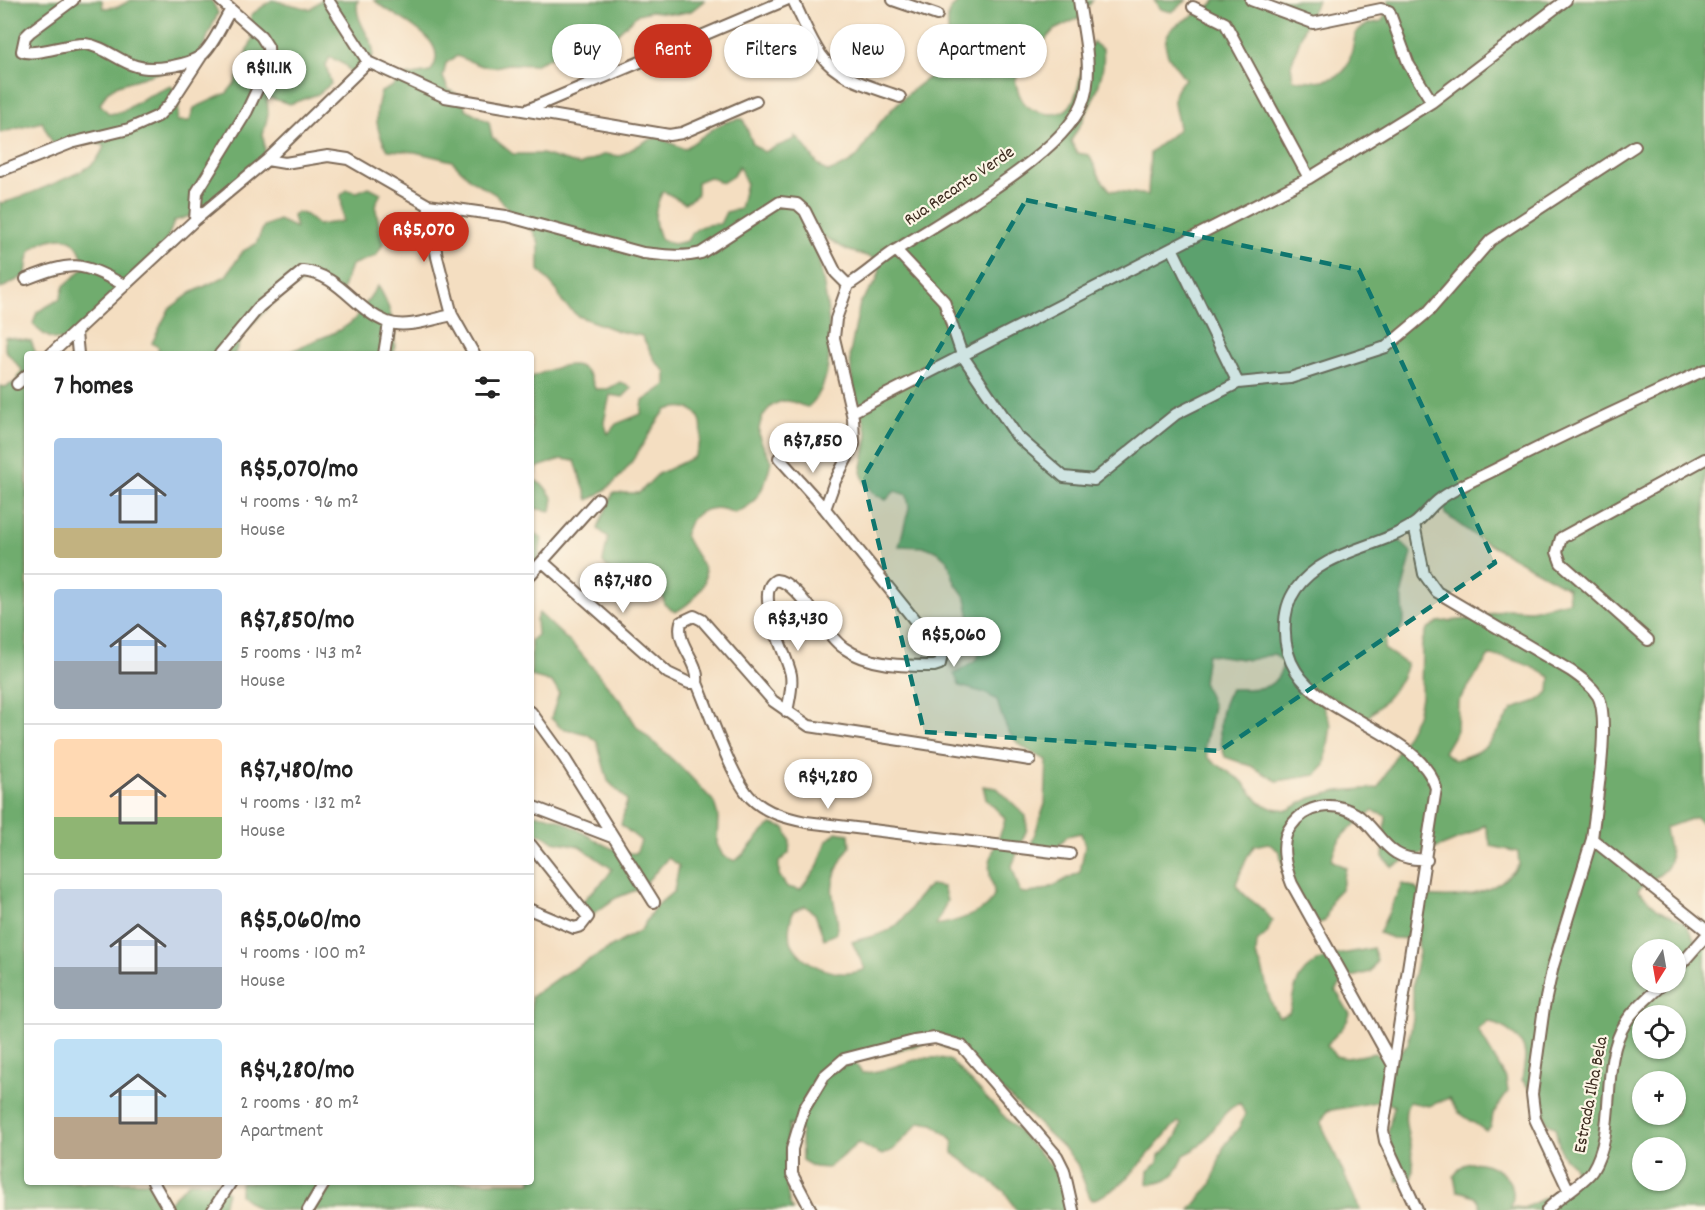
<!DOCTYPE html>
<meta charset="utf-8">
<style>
:root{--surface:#fff;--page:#f6f6f6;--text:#222;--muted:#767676;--line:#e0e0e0;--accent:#c8321e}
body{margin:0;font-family:Dekko,sans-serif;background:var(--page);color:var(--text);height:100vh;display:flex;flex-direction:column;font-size:22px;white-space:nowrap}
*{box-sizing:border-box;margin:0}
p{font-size:20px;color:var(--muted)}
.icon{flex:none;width:33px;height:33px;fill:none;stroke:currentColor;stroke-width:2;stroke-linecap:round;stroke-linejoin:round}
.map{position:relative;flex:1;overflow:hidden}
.drawer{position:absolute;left:24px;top:351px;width:510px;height:834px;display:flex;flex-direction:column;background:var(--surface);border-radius:6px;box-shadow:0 2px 4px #0004}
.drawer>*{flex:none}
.top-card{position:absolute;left:552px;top:24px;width:570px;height:54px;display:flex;gap:12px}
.needle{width:39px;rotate:191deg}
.buttons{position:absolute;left:1632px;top:939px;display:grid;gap:12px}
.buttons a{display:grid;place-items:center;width:54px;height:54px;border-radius:50%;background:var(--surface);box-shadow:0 2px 4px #0004;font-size:30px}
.price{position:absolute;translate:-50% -51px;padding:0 14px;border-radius:21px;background:#fff;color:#222;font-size:20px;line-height:39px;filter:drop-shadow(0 2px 3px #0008)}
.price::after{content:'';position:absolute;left:50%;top:36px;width:18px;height:14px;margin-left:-9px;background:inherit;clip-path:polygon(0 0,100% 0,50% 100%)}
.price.on{background:var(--accent);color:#fff}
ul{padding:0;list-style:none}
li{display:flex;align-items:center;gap:18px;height:150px;padding:0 30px}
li+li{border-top:2px solid var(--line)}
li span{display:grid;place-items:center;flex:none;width:168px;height:120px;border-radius:6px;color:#555}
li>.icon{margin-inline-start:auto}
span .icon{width:72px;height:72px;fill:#fffc;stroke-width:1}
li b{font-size:26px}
h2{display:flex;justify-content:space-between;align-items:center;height:72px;padding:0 30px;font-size:26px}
.chip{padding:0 21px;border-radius:27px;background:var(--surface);box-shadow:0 2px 4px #0004;font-size:21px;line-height:54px}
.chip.on{background:var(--accent);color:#fff}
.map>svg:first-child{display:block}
.forest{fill:#70ac6e;stroke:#566b46;stroke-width:1.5;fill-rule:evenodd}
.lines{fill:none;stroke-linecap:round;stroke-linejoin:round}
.minor-casing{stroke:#7c6957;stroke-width:14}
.minor{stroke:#fff;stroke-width:10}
.marked{fill:#0f766e;fill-opacity:0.2;stroke:#0f766e;stroke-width:4.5;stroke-dasharray:12 8;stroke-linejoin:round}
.labels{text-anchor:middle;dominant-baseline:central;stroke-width:4.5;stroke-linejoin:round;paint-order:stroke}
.street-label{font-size:18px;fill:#3b2a1e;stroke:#fcf5e5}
</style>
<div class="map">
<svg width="1705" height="1210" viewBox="0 0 1705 1210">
<rect width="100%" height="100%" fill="#fcf5e5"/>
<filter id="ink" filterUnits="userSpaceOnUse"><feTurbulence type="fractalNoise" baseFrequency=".0167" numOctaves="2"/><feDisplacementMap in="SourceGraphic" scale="12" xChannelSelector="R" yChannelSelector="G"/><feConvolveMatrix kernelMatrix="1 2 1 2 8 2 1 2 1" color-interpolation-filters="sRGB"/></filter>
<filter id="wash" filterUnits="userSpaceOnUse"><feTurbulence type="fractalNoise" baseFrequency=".008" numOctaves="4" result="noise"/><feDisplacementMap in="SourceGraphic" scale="24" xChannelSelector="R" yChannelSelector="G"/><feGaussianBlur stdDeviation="1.35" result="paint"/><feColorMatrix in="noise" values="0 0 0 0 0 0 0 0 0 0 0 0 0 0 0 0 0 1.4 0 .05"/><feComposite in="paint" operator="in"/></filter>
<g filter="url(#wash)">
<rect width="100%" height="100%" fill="#f4dec1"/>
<!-- forest -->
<path class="forest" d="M0,0H102L103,8L118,7L131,0L212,1L218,13L197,61L118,85L107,92L100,104L109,114L122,112L146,97L171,86L180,96L177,121H190L194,108L227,93L235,83L253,37L249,28L251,15L272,0L310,9L321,0H358C350,31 399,50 353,76L345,65L330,57L326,65L331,84L318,94L290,104L267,97L268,114L263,135L265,151L262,161L218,198L190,216L174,221C163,261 113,299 84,329L81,337C60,342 48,342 33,324L37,312L60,299L64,286L85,267C82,257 81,249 73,242C64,233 43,241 34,248C27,254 27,266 26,275L0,289V203C13,202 81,173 91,165C98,160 101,154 104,146L92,141L54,146L42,122L0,133Z
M374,0H705L691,11L677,14L651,11L638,14L609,41L583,50L558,54L534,65L508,64L495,67L482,66L457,56L446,63L443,77L448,89L460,96L466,109L489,122L492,137L513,154H542L580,165L605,154L620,156L646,141L658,137L684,149C704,137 719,119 743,119L753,144L764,152L795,139V136C810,147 812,164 828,172C868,158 856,152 879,124C899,99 922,80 949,65C952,50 944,18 950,10C952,7 957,4 960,0H1093L1079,18L1054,30L1045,40L1042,53L1035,64L1022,68L1015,80C1019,97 1023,109 1043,113C1088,122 1073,66 1093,42L1103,50C1107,81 1086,114 1071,141L1077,153L1089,155L1101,179L1110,190L1148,195L1150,153C1159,143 1170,139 1179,128C1176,106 1166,97 1185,79C1180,71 1172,63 1168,55C1154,20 1203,19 1216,0H1318L1304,28L1291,65L1293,79C1308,82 1337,83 1346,68C1352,58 1353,43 1356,32L1368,24L1382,21L1388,9V0H1705V827L1696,817L1665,828C1666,837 1668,844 1670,852C1674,874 1649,878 1638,890L1658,909L1684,922L1699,945H1705V1210H1481C1479,1196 1470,1193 1457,1191L1454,1176C1457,1172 1460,1167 1464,1165C1482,1156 1511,1173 1513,1192C1514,1196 1512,1202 1511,1207L1524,1208L1572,1185C1580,1158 1567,1167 1561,1151C1558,1144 1557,1135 1555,1127L1547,1122L1540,1101L1522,1080C1523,1072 1525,1064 1525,1056C1525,1038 1503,1026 1488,1021L1478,1030L1506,1078L1508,1092L1493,1114L1491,1127L1486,1131L1458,1112L1449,1098L1429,1106L1409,1102C1397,1124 1420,1152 1411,1180L1398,1181L1388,1132L1394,1106L1381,1101L1327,1111L1321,1123L1360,1210H1190L1211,1185L1223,1148L1240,1126L1245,1114L1240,1103C1216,1112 1213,1144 1184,1155C1178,1174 1168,1184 1147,1184L1148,1171L1158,1163L1159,1155C1169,1148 1178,1137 1181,1124L1178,1122C1149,1148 1130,1189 1091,1200L1077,1164L1068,1152L971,1061L934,1041L854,1062L862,1073C893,1073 920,1049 951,1061L1048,1162L1066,1185L1073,1210H1016L1005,1192L953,1153V1140L933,1124L920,1122L893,1150L882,1155L858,1143L828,1168L814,1167L802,1160L801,1131L789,1124C786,1141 783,1198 793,1210H259L240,1195V1182H531V997L559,977L641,930L654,908L674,891L679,866L668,858L641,888L616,898L583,921L578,909C587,891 604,886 612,869L579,846L553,841L531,829V815C565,809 602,856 636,853L641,841L621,825L627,800L608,781L597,742L587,734L561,728L551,718L559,693L552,682L531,676V640L537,635L536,620L539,613L578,650L623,704L637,727L687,773L714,802L718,816L717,844L723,856L735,861C750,851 757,834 772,824L785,828L790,840L789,853L779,862V875L787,887L800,890L817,868L827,841L836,832L849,834L850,847C840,859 830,881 833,896C835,911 840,919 836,934L824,939L815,914L805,906L793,911C791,919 787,930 790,939C799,966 841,981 865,969L852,942C865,937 882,936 893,928C910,917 914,896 931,885L943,887L947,901L936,925C951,923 993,912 994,893C994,883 987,876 990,862C993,845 1003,834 1005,818L986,799L983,786L997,788L1026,816L1027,829L1012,866L1020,892C1041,897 1061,881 1080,872L1085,846L1081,833L1067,836L1050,856L1037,854L1032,842L1045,804L1047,760C1014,746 1006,735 997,700L985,693L960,686L954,674L974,662L981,652L971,624L966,598L955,583L948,561L938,552L926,547L899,546L909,508L907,495L895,491L886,500L874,494L865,483L861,472L868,435L852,382L850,354L860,303L876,282L880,270L873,258L847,250L823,236L816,248C826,289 844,377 808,407C800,406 793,400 785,401C769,402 758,419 759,435C760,443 768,453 771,461C766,484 758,506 734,513C712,502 690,511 685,535C690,547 698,557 704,568C711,586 688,606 675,612L664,604L661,578L649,572C630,580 616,581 603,562L608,537L598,529C601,516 609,506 613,493H639L658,474L694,457C708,430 705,399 666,410C639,443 631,480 588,500L575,461L562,459L538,467L533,479L544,486L553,498L551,511L531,508V377C557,368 585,350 595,389H608L620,382L632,388L623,397L610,395L604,422L608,434L616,424L641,414L643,401L666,385V372L656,362L642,336L618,331L578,316L562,302L558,292L539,270V243L533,231L521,224L495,194L471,180L452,161L415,152L388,150C375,130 374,115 381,92L393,86L400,77L430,72C456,39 393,18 374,0ZM739,166L746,183L740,209L726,212L720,224C703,224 695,226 687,241L673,244L661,240C652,222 654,208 663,191L685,203L697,195V182L709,177L722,183L733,176ZM1443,501L1445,514L1481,540L1568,588L1569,601L1531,610L1505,609L1480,618L1438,622L1427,629L1422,642L1421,697L1417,716L1378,788L1338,791L1311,798L1288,810L1271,808L1259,802L1242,781L1208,758L1205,746L1213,706L1203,682L1207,654L1249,660L1274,654L1284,663C1274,694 1259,688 1231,689C1218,709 1217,736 1225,757L1251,766L1277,781L1316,775L1325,765L1331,725L1321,701L1333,698L1354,716L1368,717C1385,701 1400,687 1407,664L1384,649L1386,637L1399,633L1404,620L1402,592L1412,553L1392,534ZM1489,656C1509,656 1533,666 1550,677L1549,692L1537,701L1513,709C1490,738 1496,749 1454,760L1444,752L1457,730L1458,702ZM1373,811L1386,816L1383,857L1392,867C1423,851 1456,844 1485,825L1491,846L1518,852L1519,865C1495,895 1461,900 1424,896L1414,887L1402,884L1379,933L1392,938L1418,939L1419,953L1413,979V1019L1408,1044L1388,1062L1375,1053L1347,1058L1335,1056L1327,1045C1336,1033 1346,1028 1350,1014L1336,991L1344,979L1370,972L1377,960L1373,948C1345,955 1310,952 1296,985C1293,993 1292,1004 1289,1013L1279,1017C1263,994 1269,976 1256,955L1257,942L1267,933L1272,921C1261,902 1245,901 1236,884L1246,859L1254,846L1268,843L1280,852L1285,881L1294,891L1312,926L1325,921L1333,897L1342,888L1346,868L1331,860C1340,829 1351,830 1373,811ZM1642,950H1676V982H1642ZM1642,1016H1676V1048H1642ZM1642,1082H1676V1114H1642ZM1642,1148H1676V1180H1642Z
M1154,0H1187L1172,12L1160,9Z
M369,187L381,193L375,205L383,244L376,256L351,265L342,291L329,293L305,282C282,293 241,329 235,354H157L159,348L152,343L169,309L191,293L226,276L243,251L256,244L264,226L279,220L296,228L293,216L297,212L306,215L318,225L343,221L341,195L347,190L357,192Z
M378,286C390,303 397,333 394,354H289C298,345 329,337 343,328C360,319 366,300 378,286Z
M5,337L31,341L36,354H27V1182H148L156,1199L168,1203L189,1182H217L227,1192L222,1210H0V386L5,387L16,382L22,370L5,350Z
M531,529L542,539L538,564L531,563Z"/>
</g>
<g filter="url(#ink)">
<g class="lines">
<defs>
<path id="minor" d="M73,0L30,32L25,37L22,51C34,57 68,43 85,44C104,46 118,61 136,66C152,71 190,66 203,54C214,44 222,24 230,11
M328,0L368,62L445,97L669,135L682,133L756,101
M793,0C802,18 810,39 821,55C838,80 874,87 900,97
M893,0L937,15
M1251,0L1313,23L1381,9L1389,11L1409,65L1432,102
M1193,7L1225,23L1309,178
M527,110L786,0
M267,160L285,163L328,156L348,159L428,205L506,216L643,253C663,255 682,258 701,253L780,202L797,204L805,211L836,273L848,285L836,319L834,338L853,418L854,444L835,481L825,509
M0,171L71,143L129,129L158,116L170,104L202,55
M428,205L437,257L452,315L474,354
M195,220L197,192L247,111L269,64L268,47L261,36L220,0
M1172,248L1238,383L1290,378L1386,347L1429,311L1491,240L1635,146
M896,250L944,301L962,355L1017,436L1064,477L1094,480L1176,414L1238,383
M26,279C73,261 79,261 124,285
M848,285C865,275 879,261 896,250C945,218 1060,157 1082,104C1095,73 1083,32 1079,0
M76,333L78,354
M51,354L195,220L267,160L368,62
M220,354L259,307L303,271C339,274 355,310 387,322C406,329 433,319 452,315
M384,354L389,323
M17,384L27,375
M852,412L1309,178L1432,102L1566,0
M779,458L825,509L942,654L940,664L934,666C905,666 869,666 844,648C824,635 798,581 776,580C752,592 788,656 791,675C793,687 789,700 787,712
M1414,524L1424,574L1437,592L1571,671C1581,678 1591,685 1598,696C1611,720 1595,809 1592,839L1705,929
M543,562L668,673L689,683H697
M531,574L598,499
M1648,640L1561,563L1557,552L1561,538L1705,459
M531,712L565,759L654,902
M1030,760L809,726L773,701L702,620L694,616L681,622C675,645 700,661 697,683C709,711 732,779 751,798C766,813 787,818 806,822L1070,854
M531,806L612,837
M531,845L588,917L581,926L574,928L531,910
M1676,970L1705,937
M1393,1065L1292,884C1285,867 1279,841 1291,826C1306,805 1333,800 1356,814C1372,824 1380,843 1396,853C1405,859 1416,859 1427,860
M153,1182L169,1210
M1568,1189L1535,1119L1532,1094L1544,1007L1553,966L1592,839
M213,1210L231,1182
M308,1210L325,1182
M811,1210L792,1174V1149L804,1109L824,1076L844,1059L914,1041L935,1038L962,1046L1057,1156L1064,1170L1073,1210
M1417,1210L1385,1141L1383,1130L1436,788C1420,734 1326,719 1296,671C1282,649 1280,611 1296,589C1324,550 1377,549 1414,524C1424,517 1430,506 1440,499C1459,485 1484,476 1504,465C1570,431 1637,401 1705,370
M1547,1210C1558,1197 1585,1182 1592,1171C1619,1128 1598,1065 1626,1022C1634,1008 1652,995 1664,982"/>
</defs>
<!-- minor casing -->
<use href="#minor" class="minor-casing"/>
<!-- minor -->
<use href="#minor" class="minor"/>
</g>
</g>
<!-- marked area -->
<path class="marked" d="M1026,200L1359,270L1495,563L1219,751L924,732L863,478Z"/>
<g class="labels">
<!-- street labels -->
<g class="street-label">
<text transform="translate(960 187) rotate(-34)">Rua Recanto Verde</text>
<text transform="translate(1592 1095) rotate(-79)">Estrada Ilha Bela</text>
</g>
</g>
</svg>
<div class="buttons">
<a><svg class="needle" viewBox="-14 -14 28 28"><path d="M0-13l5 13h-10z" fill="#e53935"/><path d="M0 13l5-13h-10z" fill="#767676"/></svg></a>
<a><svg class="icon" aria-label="locate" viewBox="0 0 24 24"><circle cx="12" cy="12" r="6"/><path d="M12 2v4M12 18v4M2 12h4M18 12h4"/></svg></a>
<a>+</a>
<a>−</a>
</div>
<b class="price" style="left:269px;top:101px">R$11.1K</b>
<b class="price on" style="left:424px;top:263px">R$5,070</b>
<b class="price" style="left:813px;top:474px">R$7,850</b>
<b class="price" style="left:623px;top:614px">R$7,480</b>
<b class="price" style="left:798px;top:652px">R$3,430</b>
<b class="price" style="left:954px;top:668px">R$5,060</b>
<b class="price" style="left:828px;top:810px">R$4,280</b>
<div class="top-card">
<a class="chip">Buy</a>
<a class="chip on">Rent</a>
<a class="chip">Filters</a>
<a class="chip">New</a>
<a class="chip">Apartment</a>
</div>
<section class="drawer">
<h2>7 homes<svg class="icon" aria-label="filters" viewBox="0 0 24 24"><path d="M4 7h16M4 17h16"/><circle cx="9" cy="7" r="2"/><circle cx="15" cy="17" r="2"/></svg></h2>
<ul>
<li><span style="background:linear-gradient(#a9c7e8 75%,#c2b280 0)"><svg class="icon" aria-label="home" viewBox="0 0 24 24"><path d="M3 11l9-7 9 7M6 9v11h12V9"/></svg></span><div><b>R$5,070/mo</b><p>4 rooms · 96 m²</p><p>House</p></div></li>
<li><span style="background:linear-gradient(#a9c7e8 60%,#9aa5b1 0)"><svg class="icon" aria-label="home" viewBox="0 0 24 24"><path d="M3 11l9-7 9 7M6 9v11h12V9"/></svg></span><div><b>R$7,850/mo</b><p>5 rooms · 143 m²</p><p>House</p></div></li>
<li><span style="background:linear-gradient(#ffd9b3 65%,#8fb573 0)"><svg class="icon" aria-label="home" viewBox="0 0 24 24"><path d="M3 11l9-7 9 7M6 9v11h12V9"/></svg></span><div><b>R$7,480/mo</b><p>4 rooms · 132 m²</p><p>House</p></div></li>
<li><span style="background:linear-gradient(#c9d6e8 65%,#9aa5b1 0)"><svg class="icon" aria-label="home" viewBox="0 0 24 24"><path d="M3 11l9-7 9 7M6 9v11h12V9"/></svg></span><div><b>R$5,060/mo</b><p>4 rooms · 100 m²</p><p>House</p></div></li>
<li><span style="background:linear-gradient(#bfe0f5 65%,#b9a48a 0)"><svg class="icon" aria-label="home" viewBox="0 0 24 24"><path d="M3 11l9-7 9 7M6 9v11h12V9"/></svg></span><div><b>R$4,280/mo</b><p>2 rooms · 80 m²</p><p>Apartment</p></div></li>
</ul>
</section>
</div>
